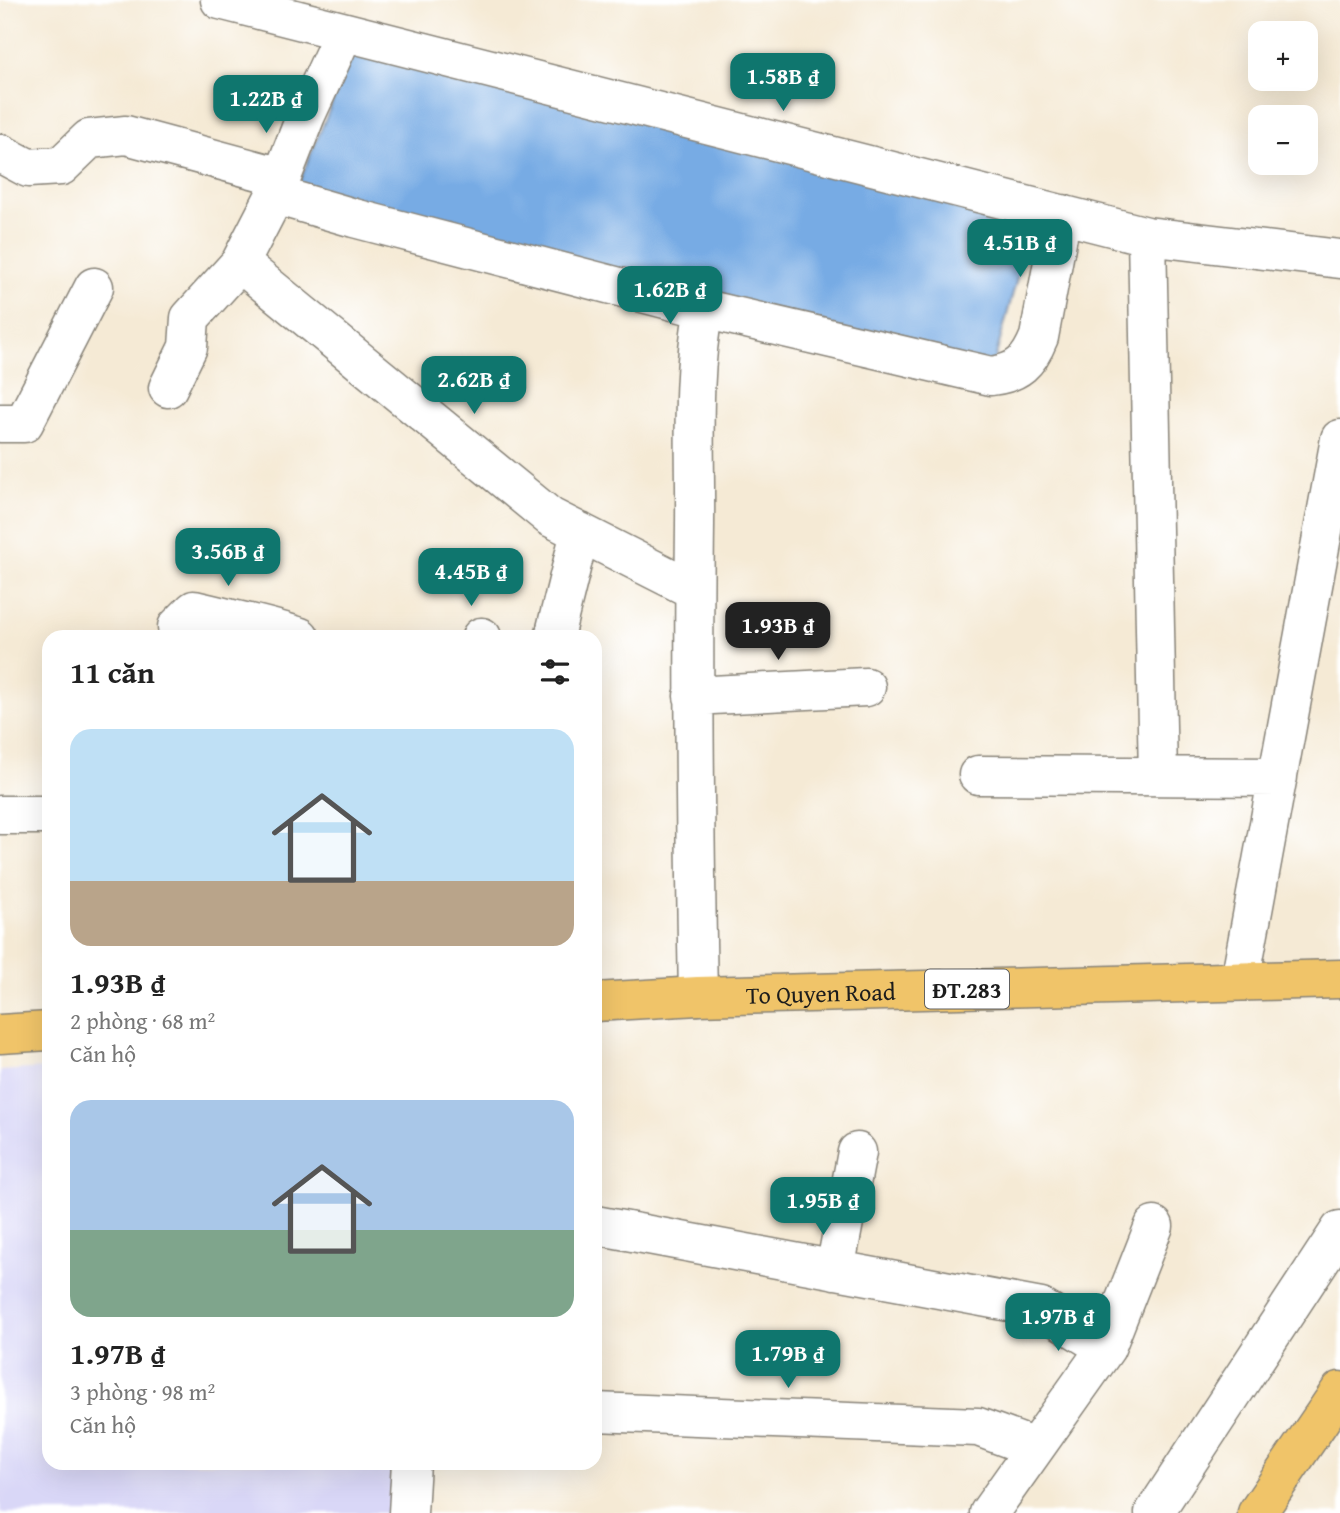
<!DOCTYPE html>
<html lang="vi">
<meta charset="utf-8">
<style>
:root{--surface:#fff;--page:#f6f6f6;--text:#222;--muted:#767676;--accent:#0f766e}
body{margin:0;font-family:"Gentium Book Plus",serif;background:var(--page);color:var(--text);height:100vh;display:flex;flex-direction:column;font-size:26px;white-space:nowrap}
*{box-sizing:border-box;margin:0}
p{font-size:23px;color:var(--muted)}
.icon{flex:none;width:38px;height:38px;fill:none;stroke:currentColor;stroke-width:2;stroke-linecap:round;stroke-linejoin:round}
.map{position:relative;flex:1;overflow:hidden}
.side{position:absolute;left:42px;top:630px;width:560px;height:840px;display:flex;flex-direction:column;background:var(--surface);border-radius:21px;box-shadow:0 7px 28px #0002}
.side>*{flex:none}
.fabs{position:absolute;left:1248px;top:21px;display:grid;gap:14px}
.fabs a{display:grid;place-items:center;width:70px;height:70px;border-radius:14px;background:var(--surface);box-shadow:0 7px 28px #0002;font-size:35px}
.price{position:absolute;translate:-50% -60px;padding:0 16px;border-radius:14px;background:var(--accent);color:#fff;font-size:23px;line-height:46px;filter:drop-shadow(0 2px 4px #0008)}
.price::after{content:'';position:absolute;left:50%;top:42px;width:21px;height:16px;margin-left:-10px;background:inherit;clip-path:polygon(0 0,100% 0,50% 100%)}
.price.selected{background:#222;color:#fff}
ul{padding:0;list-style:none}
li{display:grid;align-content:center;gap:14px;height:371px;padding:0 28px}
li span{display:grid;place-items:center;height:217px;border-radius:21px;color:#555}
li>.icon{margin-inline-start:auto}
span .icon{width:126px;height:126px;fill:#fffc;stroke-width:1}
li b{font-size:30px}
h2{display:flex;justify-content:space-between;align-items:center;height:84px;padding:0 28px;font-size:30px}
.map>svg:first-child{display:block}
.built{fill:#d9d7f7}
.water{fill:#77abe4;stroke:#4a6480;stroke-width:2}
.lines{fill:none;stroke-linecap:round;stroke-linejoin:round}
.minor-casing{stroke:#888378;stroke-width:41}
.major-casing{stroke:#888378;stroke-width:41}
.minor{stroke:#fff;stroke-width:38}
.major{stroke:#f0c469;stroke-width:38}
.labels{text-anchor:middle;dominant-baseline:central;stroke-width:6;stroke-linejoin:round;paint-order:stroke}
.shield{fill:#fff;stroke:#606060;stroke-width:2}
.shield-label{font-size:23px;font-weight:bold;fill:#1c1c1c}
.street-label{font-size:24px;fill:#1c1c1c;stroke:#fff}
</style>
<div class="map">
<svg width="1340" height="1513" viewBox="0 0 1340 1513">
<rect width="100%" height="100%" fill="#fff"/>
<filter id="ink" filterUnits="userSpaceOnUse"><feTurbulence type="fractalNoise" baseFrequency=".0143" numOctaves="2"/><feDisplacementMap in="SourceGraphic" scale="14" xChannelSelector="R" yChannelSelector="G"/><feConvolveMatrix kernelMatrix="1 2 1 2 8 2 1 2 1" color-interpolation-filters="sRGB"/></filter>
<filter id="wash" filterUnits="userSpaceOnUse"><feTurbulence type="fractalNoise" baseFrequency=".00686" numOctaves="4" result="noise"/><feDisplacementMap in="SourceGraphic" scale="28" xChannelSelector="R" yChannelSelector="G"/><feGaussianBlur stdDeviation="1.57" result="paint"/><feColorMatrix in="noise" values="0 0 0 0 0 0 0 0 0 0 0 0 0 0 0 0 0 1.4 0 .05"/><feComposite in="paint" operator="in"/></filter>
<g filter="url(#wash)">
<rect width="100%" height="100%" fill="#f5ead5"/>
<!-- built -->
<path class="built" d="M49,1068V1463H399L397,1513H0V1071Z"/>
<!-- water -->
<path class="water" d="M359,39L1035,212L992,370L297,187Z"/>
</g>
<g filter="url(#ink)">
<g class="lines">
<defs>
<path id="minor" d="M220,0L1147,236L1340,259
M0,153L28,168L61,166L89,139L126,135L282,177
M275,195L354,218L704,309L991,376C1018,373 1029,362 1039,337L1062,214
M1147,236L1158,776
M240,263L550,517L694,590
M168,388L188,347L190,318L240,263L275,195L306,115L344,32
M0,423H24L94,287
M177,627L194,610C230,619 265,625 300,637
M481,637H482
M554,637L580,532
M693,696L866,687
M978,775L1278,777
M0,815H49
M1240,981L1340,439
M698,996C695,839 693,683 695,525C696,454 690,379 704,309
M595,1225L1041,1308L1106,1348
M835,1270L857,1152
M595,1412L978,1427L1035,1448
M408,1513L411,1463
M989,1513L1106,1348L1154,1226
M1154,1513L1340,1230"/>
<g id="major">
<path id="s1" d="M595,1002L698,996L1340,979"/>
<path d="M0,1034L49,1031"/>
<path d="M1257,1513L1340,1391"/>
</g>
</defs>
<!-- minor casing -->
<use href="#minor" class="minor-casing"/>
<!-- major casing -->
<use href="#major" class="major-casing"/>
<!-- minor -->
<use href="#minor" class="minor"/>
<!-- major -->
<use href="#major" class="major"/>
</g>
</g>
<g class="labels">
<!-- shield labels -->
<rect class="shield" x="925" y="969.5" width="84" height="39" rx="5"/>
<g class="shield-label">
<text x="967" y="989">ĐT.283</text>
</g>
<!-- street labels -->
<g class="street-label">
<text stroke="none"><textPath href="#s1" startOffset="226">To Quyen Road</textPath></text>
</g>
</g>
</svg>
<div class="fabs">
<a>+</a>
<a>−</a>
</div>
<b class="price" style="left:783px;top:113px">1.58B ₫</b>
<b class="price" style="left:266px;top:135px">1.22B ₫</b>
<b class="price" style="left:1020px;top:279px">4.51B ₫</b>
<b class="price" style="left:670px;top:326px">1.62B ₫</b>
<b class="price" style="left:474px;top:416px">2.62B ₫</b>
<b class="price" style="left:228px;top:588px">3.56B ₫</b>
<b class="price" style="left:471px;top:608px">4.45B ₫</b>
<b class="price selected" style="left:778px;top:662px">1.93B ₫</b>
<b class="price" style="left:823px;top:1237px">1.95B ₫</b>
<b class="price" style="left:1058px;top:1353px">1.97B ₫</b>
<b class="price" style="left:788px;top:1390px">1.79B ₫</b>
<section class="side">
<h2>11 căn<svg class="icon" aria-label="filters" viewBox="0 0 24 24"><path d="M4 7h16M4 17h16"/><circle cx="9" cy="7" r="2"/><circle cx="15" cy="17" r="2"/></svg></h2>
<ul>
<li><span style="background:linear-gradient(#bfe0f5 70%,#b9a48a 0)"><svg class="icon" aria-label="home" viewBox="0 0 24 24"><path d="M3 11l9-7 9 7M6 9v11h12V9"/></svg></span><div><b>1.93B ₫</b><p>2 phòng · 68 m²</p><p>Căn hộ</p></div></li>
<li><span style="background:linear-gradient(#a9c7e8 60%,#7fa58c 0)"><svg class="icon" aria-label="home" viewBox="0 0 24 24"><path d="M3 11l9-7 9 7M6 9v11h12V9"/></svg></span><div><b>1.97B ₫</b><p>3 phòng · 98 m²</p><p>Căn hộ</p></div></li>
</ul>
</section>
</div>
